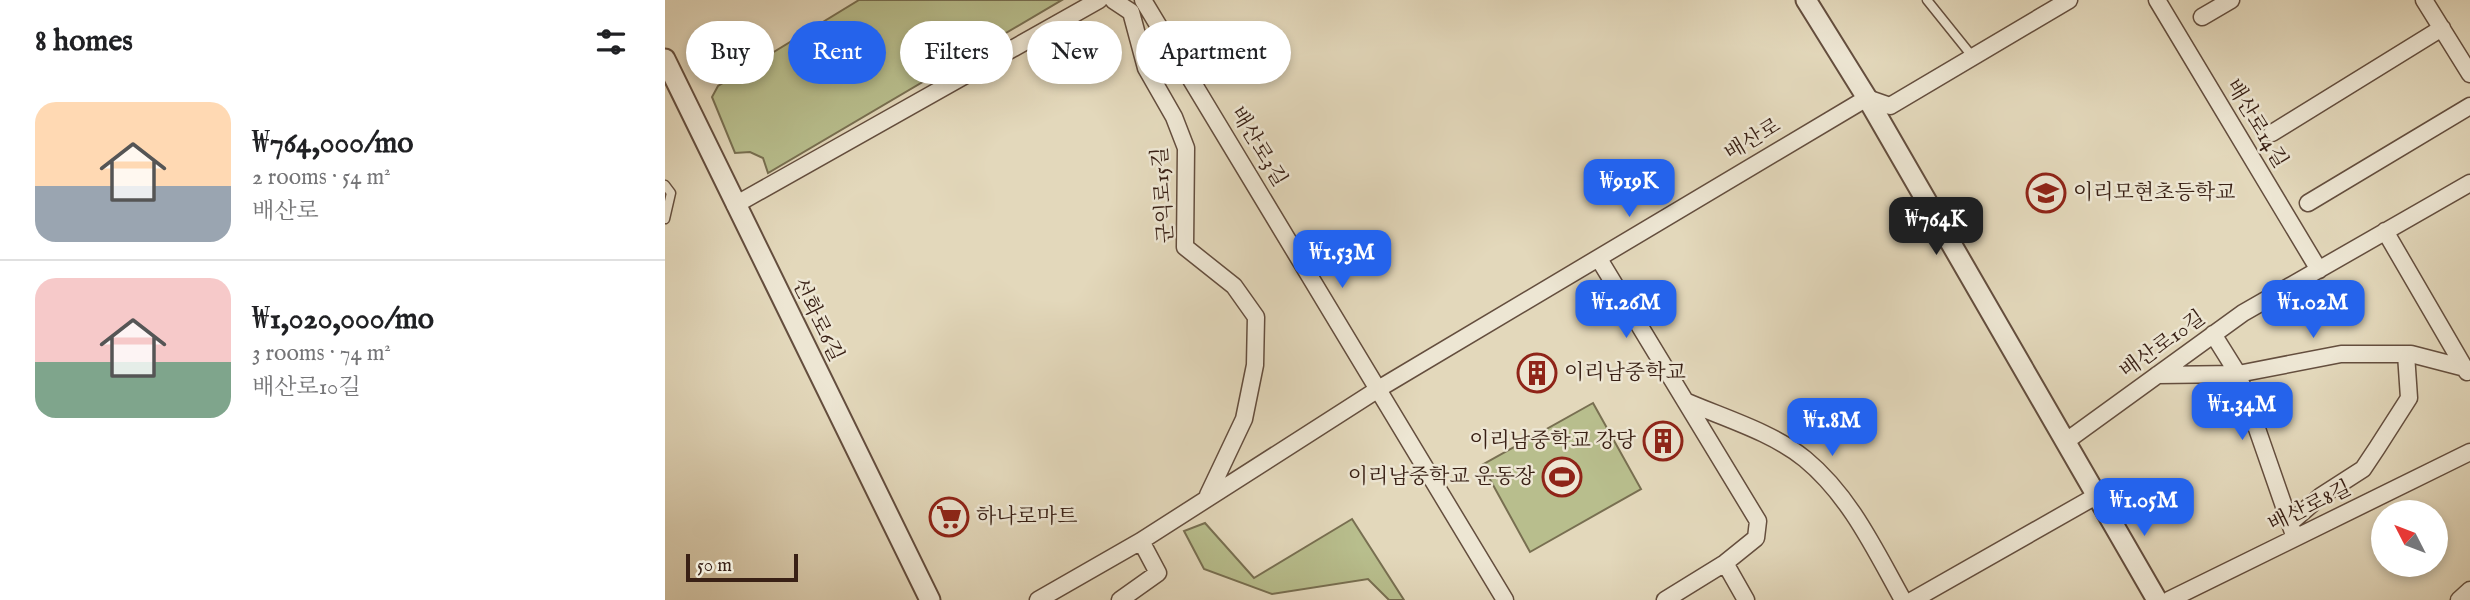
<!DOCTYPE html>
<meta charset="utf-8">
<style>
:root{--surface:#fff;--page:#f6f6f6;--text:#202124;--muted:#757577;--line:#e0e0e0;--accent:#2563eb}
body{margin:0;font-family:"IM FELL English","Noto Serif KR",serif;background:var(--page);color:var(--text);height:100vh;display:flex;flex-direction:column;font-size:26px;white-space:nowrap}
*{box-sizing:border-box;margin:0}
p{font-size:23px;color:var(--muted)}
.icon{flex:none;width:38px;height:38px;fill:none;stroke:currentColor;stroke-width:2;stroke-linecap:round;stroke-linejoin:round}
.map{position:relative;flex:1;overflow:hidden}
.sheet{display:flex;flex-direction:column;background:var(--surface);width:665px}
.sheet>*{flex:none}
.top-card{position:absolute;left:21px;top:21px;width:665px;height:63px;display:flex;gap:14px}
.needle{width:46px;rotate:312deg}
.fabs{position:absolute;left:1706px;top:500px;display:grid;gap:14px}
.fabs a{display:grid;place-items:center;width:77px;height:77px;border-radius:50%;background:var(--surface);box-shadow:0 4px 10px #0003;font-size:35px}
.scale{position:absolute;left:21px;bottom:18px;width:112px;box-sizing:border-box;padding-left:7px;border:4px solid #392015;border-top:0;font-size:19px;line-height:24px;white-space:nowrap;color:#392015;-webkit-text-stroke:5px #ede6d3;paint-order:stroke}
.price{position:absolute;translate:-50% -60px;padding:0 16px;border-radius:14px;background:var(--accent);color:#fff;font-size:23px;line-height:46px;filter:drop-shadow(0 2px 4px #0008)}
.price::after{content:'';position:absolute;left:50%;top:42px;width:21px;height:16px;margin-left:-10px;background:inherit;clip-path:polygon(0 0,100% 0,50% 100%)}
.price.active{background:#222;color:#fff}
ul{padding:0;list-style:none}
li{display:flex;align-items:center;gap:21px;height:175px;padding:0 35px}
li+li{border-top:2px solid var(--line)}
li span{display:grid;place-items:center;flex:none;width:196px;height:140px;border-radius:21px;color:#555}
li>.icon{margin-inline-start:auto}
span .icon{width:84px;height:84px;fill:#fffc;stroke-width:1}
li b{font-size:30px}
h2{display:flex;justify-content:space-between;align-items:center;height:84px;padding:0 35px;font-size:30px}
.chip{padding:0 24px;border-radius:32px;background:var(--surface);box-shadow:0 4px 10px #0003;font-size:24px;line-height:63px}
.chip.active{background:var(--accent);color:#fff}
main{display:flex;flex:1;min-height:0}
.map>svg:first-child{display:block}
.green{fill:#b8be8d;stroke:#786f51;stroke-width:2}
.lines{fill:none;stroke-linecap:round;stroke-linejoin:round}
.service-casing{stroke:#644e3e;stroke-width:11}
.minor-casing{stroke:#644e3e;stroke-width:19}
.tertiary-casing{stroke:#644e3e;stroke-width:23}
.service{stroke:#ede6d3;stroke-width:8}
.minor{stroke:#ede6d3;stroke-width:16}
.tertiary{stroke:#ede6d3;stroke-width:19}
.labels{text-anchor:middle;dominant-baseline:central;stroke-width:5;stroke-linejoin:round;paint-order:stroke}
.street-label{font-size:21px;fill:#392015;stroke:#ede6d3}
.poi-label{font-size:21px;fill:#392015;stroke:#ede6d3;text-anchor:start}
</style>
<main>
<section class="sheet">
<h2>8 homes<svg class="icon" aria-label="filters" viewBox="0 0 24 24"><path d="M4 7h16M4 17h16"/><circle cx="9" cy="7" r="2"/><circle cx="15" cy="17" r="2"/></svg></h2>
<ul>
<li><span style="background:linear-gradient(#ffd9b3 60%,#9aa5b1 0)"><svg class="icon" aria-label="home" viewBox="0 0 24 24"><path d="M3 11l9-7 9 7M6 9v11h12V9"/></svg></span><div><b>₩764,000/mo</b><p>2 rooms · 54 m²</p><p>배산로</p></div></li>
<li><span style="background:linear-gradient(#f6c9c9 60%,#7fa58c 0)"><svg class="icon" aria-label="home" viewBox="0 0 24 24"><path d="M3 11l9-7 9 7M6 9v11h12V9"/></svg></span><div><b>₩1,020,000/mo</b><p>3 rooms · 74 m²</p><p>배산로10길</p></div></li>
</ul>
</section>
<div class="map">
<svg width="1805" height="600" viewBox="0 0 1805 600">
<rect width="100%" height="100%" fill="#e3d8bb"/>
<filter id="stains"><feTurbulence type="fractalNoise" baseFrequency=".00286" numOctaves="4"/><feColorMatrix values="0 0 0 0 .2 0 0 0 0 .09 0 0 0 0 .02 0 0 0 .5 -.17"/></filter>
<radialGradient id="worn" r=".72"><stop offset=".6" stop-color="#630" stop-opacity="0"/><stop offset="1" stop-color="#630" stop-opacity=".3"/></radialGradient>
<!-- green -->
<path class="green" d="M194,0H397L103,173L98,158L85,152L70,153L47,97L53,86Z
M928,403L976,489L865,552L817,465Z
M687,519L739,600H724L703,579L607,594L539,569L519,531L540,523L589,578Z"/>
<g class="lines">
<defs>
<path id="service" d="M1262,0L1307,56
M0,185L6,193L0,219"/>
<path id="minor" d="M448,0L466,12L481,68L509,117L521,148L520,247L569,286L591,317L590,365L579,419L543,495
M478,0L840,600
M1492,0L1654,270
M1759,0L1805,74
M1537,17L1566,0
M1607,133L1777,28
M1643,203L1805,106
M70,205L434,0
M1720,231L1802,372
M934,259L1093,521L1091,538L1060,563L1000,600
M1548,334L1573,374L1630,538
M1492,375L1573,374L1676,354H1746L1800,368
M1020,401C1059,418 1107,432 1140,459C1185,496 1210,550 1238,600
M1400,442L1578,313L1805,183
M1625,523L1656,496L1698,469L1712,448L1744,398L1741,354
M1060,563L1081,600
M373,600L476,541L715,388L1202,98L1225,106L1404,0
M455,600L493,573L476,541
M1248,600L1431,496
M1504,600L1805,452
M1794,600L1805,590"/>
<path id="tertiary" d="M1141,0L1202,98L1492,600
M0,59L265,600"/>
</defs>
<!-- service casing -->
<use href="#service" class="service-casing"/>
<!-- minor casing -->
<use href="#minor" class="minor-casing"/>
<!-- tertiary casing -->
<use href="#tertiary" class="tertiary-casing"/>
<!-- service -->
<use href="#service" class="service"/>
<!-- minor -->
<use href="#minor" class="minor"/>
<!-- tertiary -->
<use href="#tertiary" class="tertiary"/>
</g>
<!-- icons -->
<defs>
<symbol id="school-ring" viewBox="-11 -11 22 22"><circle r="9.5" fill="#ede6d3" stroke="#8f2418" stroke-width="1.5"/><path d="M0-5L7-2L0 1L-7-2ZM-4 1L0 2.5L4 1V4Q0 6-4 4Z" fill="#8f2418"/></symbol>
<symbol id="building-ring" viewBox="-11 -11 22 22"><circle r="9.5" fill="#ede6d3" stroke="#8f2418" stroke-width="1.5"/><path d="M-4-6H4V6H1V3H-1V6H-4ZM-2.5-4.3h1.7v1.8h-1.7ZM.8-4.3h1.7v1.8H.8ZM-2.5-1h1.7V.8h-1.7ZM.8-1h1.7V.8H.8Z" fill="#8f2418"/></symbol>
<symbol id="stadium-ring" viewBox="-11 -11 22 22"><circle r="9.5" fill="#ede6d3" stroke="#8f2418" stroke-width="1.5"/><path d="M0-5a6.5 5 0 1 0 0 10a6.5 5 0 1 0 0-10ZM-3.5-1.8h7v3.6h-7Z" fill="#8f2418"/></symbol>
<symbol id="supermarket-ring" viewBox="-11 -11 22 22"><circle r="9.5" fill="#ede6d3" stroke="#8f2418" stroke-width="1.5"/><path d="M-6-5.5h2.5l.6 2H6L4.5 2H-2.5L-4.4-4H-6ZM-1.5 3.2a1.3 1.3 0 1 0 .1 0ZM3 3.2a1.3 1.3 0 1 0 .1 0Z" fill="#8f2418"/></symbol>
</defs>
<g fill-rule="evenodd">
<use href="#school-ring" x="1359" y="171" width="44" height="44"/>
<use href="#building-ring" x="850" y="351" width="44" height="44"/>
<use href="#building-ring" x="976" y="419" width="44" height="44"/>
<use href="#stadium-ring" x="875" y="455" width="44" height="44"/>
<use href="#supermarket-ring" x="262" y="495" width="44" height="44"/>
</g>
<g class="labels">
<!-- street labels -->
<g class="street-label">
<text transform="translate(1591 124) rotate(59)">배산로14길</text>
<text transform="translate(1088 140) rotate(-31)">배산로</text>
<text transform="translate(593 147) rotate(59)">배산로3길</text>
<text transform="translate(499 195) rotate(-94)">군익로15길</text>
<text transform="translate(152 320) rotate(64)">선화로6길</text>
<text transform="translate(1498 345) rotate(-36)">배산로10길</text>
<text transform="translate(1645 507) rotate(-26)">배산로8길</text>
</g>
<!-- poi labels -->
<g class="poi-label">
<text x="1408" y="193">이리모현초등학교</text>
<text x="899" y="373">이리남중학교</text>
<text x="971" y="441" text-anchor="end">이리남중학교 강당</text>
<text x="870" y="477" text-anchor="end">이리남중학교 운동장</text>
<text x="311" y="517">하나로마트</text>
</g>
</g>
<rect width="100%" height="100%" filter="url(#stains)"/>
<rect width="100%" height="100%" fill="url(#worn)"/>
</svg>
<div class="fabs">
<a><svg class="needle" viewBox="-14 -14 28 28"><path d="M0-13l5 13h-10z" fill="#e53935"/><path d="M0 13l5-13h-10z" fill="#757577"/></svg></a>
</div>
<div class="scale">50 m</div>
<b class="price" style="left:964px;top:219px">₩919K</b>
<b class="price active" style="left:1271px;top:257px">₩764K</b>
<b class="price" style="left:677px;top:290px">₩1.53M</b>
<b class="price" style="left:961px;top:340px">₩1.26M</b>
<b class="price" style="left:1648px;top:340px">₩1.02M</b>
<b class="price" style="left:1577px;top:442px">₩1.34M</b>
<b class="price" style="left:1167px;top:458px">₩1.8M</b>
<b class="price" style="left:1479px;top:538px">₩1.05M</b>
<div class="top-card">
<a class="chip">Buy</a>
<a class="chip active">Rent</a>
<a class="chip">Filters</a>
<a class="chip">New</a>
<a class="chip">Apartment</a>
</div>
</div>
</main>
